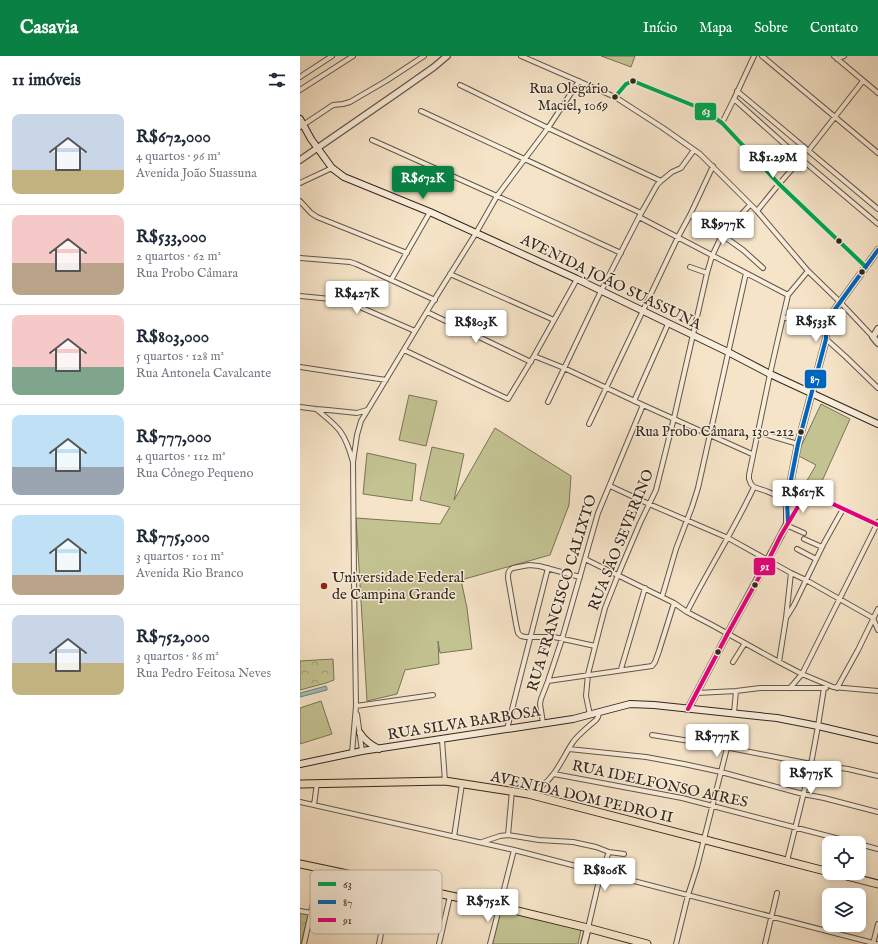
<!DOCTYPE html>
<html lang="pt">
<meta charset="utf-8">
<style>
:root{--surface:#fff;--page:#f6f6f7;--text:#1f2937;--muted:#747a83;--line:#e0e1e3;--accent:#0b8043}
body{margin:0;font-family:"IM FELL English",serif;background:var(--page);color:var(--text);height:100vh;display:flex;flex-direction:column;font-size:15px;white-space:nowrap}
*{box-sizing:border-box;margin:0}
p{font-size:13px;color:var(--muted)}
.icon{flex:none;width:22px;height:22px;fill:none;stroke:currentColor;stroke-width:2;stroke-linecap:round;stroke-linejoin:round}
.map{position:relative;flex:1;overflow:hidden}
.details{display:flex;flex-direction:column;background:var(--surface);width:300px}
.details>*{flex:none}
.controls{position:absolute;left:522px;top:780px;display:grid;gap:8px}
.controls a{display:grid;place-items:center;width:44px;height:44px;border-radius:8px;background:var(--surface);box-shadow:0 2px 10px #0003;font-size:20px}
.price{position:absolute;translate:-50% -34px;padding:0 9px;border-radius:4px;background:#fff;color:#222;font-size:13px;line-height:26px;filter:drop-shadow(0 1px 2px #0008)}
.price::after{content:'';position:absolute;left:50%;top:24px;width:12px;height:9px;margin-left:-6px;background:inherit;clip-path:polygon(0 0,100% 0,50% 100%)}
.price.on{background:var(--accent);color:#fff}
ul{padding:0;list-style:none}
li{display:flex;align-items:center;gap:12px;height:100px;padding:0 12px}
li+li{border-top:1px solid var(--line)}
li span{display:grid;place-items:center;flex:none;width:112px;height:80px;border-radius:8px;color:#555}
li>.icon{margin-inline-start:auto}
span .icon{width:48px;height:48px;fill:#fffc;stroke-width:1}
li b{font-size:17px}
h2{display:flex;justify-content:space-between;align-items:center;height:48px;padding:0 12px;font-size:17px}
header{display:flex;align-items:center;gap:24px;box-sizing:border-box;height:56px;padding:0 20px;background:var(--accent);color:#fff}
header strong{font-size:19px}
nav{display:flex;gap:22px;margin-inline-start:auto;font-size:14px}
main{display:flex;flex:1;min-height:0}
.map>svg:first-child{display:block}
.grass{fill:#c3c291;stroke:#7a7458}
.forest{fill:url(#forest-crowns);stroke:#7a7458}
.water{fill:url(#water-ripples);stroke:#72827b}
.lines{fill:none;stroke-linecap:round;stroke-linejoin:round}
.minor-casing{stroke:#625649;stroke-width:6}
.tertiary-casing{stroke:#625649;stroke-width:8}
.secondary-casing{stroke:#31271f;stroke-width:8}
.primary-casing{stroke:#31271f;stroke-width:9}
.minor{stroke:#f9eddb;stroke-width:4}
.tertiary{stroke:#f9eddb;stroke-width:5.5}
.secondary{stroke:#f9eddb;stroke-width:6}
.primary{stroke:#f6e4c8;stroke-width:7}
.bus-1-casing{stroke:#f9eddb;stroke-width:7}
.bus-2-casing{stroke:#f9eddb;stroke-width:7}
.bus-3-casing{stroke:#f9eddb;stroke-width:7}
.bus-1{stroke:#00a651;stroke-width:4}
.bus-2{stroke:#0065bd;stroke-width:4}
.bus-3{stroke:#e5007d;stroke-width:4}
.bus-dot{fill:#31271f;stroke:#f9eddb;stroke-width:1.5}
.poi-dot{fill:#8f2418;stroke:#f9eddb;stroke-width:1.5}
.labels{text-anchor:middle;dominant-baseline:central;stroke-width:3;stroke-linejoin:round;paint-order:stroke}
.bus-label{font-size:14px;fill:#31271f;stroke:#f9eddb;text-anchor:end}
.street-label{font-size:15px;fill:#31271f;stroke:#f9eddb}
.poi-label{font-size:15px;fill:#31271f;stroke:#f9eddb;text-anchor:start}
.key{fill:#f9eddb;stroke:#bdb2a3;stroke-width:1}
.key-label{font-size:11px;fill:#31271f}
.line-badge{stroke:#f9eddb;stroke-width:1.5}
.badge-label{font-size:11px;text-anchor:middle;font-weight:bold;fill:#fff}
</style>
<header>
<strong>Casavia</strong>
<nav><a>Início</a><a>Mapa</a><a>Sobre</a><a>Contato</a></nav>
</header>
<main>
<section class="details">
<h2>11 imóveis<svg class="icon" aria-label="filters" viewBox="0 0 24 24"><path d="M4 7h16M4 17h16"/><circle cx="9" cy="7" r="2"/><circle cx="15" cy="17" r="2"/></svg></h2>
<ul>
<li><span style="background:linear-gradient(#c9d6e8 70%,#c2b280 0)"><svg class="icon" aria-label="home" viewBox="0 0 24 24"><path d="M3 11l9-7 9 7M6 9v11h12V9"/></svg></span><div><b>R$672,000</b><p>4 quartos · 96 m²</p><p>Avenida João Suassuna</p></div></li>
<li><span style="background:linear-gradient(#f6c9c9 60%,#b9a48a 0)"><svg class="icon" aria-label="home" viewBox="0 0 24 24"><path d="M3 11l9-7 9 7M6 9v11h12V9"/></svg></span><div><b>R$533,000</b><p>2 quartos · 62 m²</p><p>Rua Probo Câmara</p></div></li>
<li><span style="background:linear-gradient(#f6c9c9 65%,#7fa58c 0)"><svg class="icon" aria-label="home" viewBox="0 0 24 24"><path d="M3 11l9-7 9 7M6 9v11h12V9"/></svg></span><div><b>R$803,000</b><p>5 quartos · 128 m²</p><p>Rua Antonela Cavalcante</p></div></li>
<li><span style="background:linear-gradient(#bfe0f5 65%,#9aa5b1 0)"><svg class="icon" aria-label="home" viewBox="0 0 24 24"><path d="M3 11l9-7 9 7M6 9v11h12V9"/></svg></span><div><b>R$777,000</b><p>4 quartos · 112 m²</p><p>Rua Cônego Pequeno</p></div></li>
<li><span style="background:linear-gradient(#bfe0f5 75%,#b9a48a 0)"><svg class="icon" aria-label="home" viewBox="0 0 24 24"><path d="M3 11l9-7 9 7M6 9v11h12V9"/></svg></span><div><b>R$775,000</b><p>3 quartos · 101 m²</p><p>Avenida Rio Branco</p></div></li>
<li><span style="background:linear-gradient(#c9d6e8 60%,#c2b280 0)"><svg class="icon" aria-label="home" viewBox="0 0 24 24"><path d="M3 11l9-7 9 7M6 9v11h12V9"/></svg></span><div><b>R$752,000</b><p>3 quartos · 86 m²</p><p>Rua Pedro Feitosa Neves</p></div></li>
</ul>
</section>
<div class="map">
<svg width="578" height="888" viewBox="0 0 578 888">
<defs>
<pattern id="forest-crowns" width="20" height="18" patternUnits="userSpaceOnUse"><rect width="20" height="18" fill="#c3c291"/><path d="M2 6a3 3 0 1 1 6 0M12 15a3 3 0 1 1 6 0" fill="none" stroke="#9f9e76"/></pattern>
<pattern id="water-ripples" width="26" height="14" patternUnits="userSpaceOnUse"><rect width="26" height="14" fill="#9dbeb8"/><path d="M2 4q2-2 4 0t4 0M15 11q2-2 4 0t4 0" fill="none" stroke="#819a95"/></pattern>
</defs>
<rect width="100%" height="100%" fill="#f6e4c8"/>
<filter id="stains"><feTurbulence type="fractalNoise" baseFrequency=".005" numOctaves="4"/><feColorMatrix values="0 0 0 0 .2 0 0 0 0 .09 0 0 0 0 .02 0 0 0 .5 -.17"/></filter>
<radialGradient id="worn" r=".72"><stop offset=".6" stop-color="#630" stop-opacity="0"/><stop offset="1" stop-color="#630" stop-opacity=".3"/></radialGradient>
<!-- grass -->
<path class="grass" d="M301,0H335L331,11Z
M109,339L137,345L126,390L99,384Z
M521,348L550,363L518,434L505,428L516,409L497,399Z
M195,372L271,420L269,449L250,499L161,524L167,552L172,593L140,597L138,585L139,608L105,614L97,638L67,645L56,462L140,468L150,451L120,444L132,391L164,398L154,444Z
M67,397L116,408L112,445L63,438Z
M21,645L32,678L0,688V652Z
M201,854L281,874L278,888H192Z"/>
<!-- forest -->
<path class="forest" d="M33,603L34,624L26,627L0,634V605Z
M0,853L9,855L1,888H0Z"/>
<!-- water -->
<path class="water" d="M26,630L27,632V634L0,641V637Z"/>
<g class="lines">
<defs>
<path id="minor" d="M221,0L315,41L363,72L400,98L457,155L508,215L540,246L573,281
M462,0L578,97
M534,0L578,37
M537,3L544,0
M0,21L32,0
M160,29L248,72L361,125
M0,34L53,0
M437,35L578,153
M315,41L326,28L333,25L402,53L422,67L479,128L566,211
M434,43L501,103L578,168
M121,55L341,157
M422,67L434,43L454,0
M0,71L33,49L43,48L50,46L86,25L124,0
M72,84L197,140L321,197
M509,94L563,25
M0,127L32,112
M0,145L11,157L17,161L107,197
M457,155L479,128L501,103
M390,159L422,179L443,194L463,212
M339,161L488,239
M0,202L50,206L56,208L135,244
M390,211L407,217
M150,218L254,264
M91,224L130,156
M0,240L41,244L46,245L115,275
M127,256L231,306
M483,261L526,274
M526,283L546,301L578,332
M104,294L208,343L234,300L277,223
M234,300L264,312L343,349L452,398
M0,311L86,324
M334,345L368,268
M248,346L301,235L339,161L357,129L361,125L372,116L381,112L394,94
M0,351L16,353L28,354L57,357L67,354
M16,353C40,372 45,377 53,406L54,524L56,650L52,697
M289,368L378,181L390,159L413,110
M457,376L498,388
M53,406L57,379L61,365L129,252L176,177L197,140L248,72L279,25
M310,430L349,448L428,482L491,517L506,524L573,562L578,574
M487,444L466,435L454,431L451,428L449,423V419L470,318L488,239L508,215
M488,467L505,439L507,438L518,441L578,469
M486,469L504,477
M504,483L522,491
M497,493L516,503
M285,503L374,547L387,556L412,569L479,606L502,618L533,631L578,635
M280,521L239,510L229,509L213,512C208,514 208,518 208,522L216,568L218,577L221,580L226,581H254L295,590
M362,541L376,493L392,451L398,432L446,217
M387,556C408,514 434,474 454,431
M486,562L494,549L524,487L543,453
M433,606L445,587
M479,606L486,562L491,517
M321,613L345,532
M248,625L352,610L355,606L359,595L374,547
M490,632L502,618L578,466
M537,632L558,594L578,553
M397,637L436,635L460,632H526
M56,650L133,639
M434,657L436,635
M57,658L62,695
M290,659L286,640L288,618L300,571L305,552L318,519L340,467L356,434L374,362L407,217L412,200L422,179L450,149
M243,667L240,648L241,643L248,625L262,583L298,457L343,349
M207,673L248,512
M352,679L415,689L511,708L548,713L578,720
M142,684L145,725
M269,693L346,701L384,708L421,716L503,738L524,742L578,756
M254,718L382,742L555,787
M229,738C233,736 239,733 242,730C257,718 263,701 273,686C279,678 288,671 296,664L298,661L299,657
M0,746L214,794L577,888
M14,749L17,727
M208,779L212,735
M154,781L162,728
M182,786L200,780L208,779L239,784L273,786L296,791L309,796L324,798
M559,788L578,793
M487,805L511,708L518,670L524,632
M0,855L83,870
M288,872L301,816L309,796
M4,888L21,812
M79,888L91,827
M139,888L150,840
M190,888L214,794
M376,888L388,839L397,811L427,692
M465,888L477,837
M573,888L578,868"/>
<path id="tertiary" d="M0,104L97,37L134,11L147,0
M578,273L573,281L578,287
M388,653L428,577L457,524L487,468V444L498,388L526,283V274L531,261L533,256L578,194
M284,888L288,872"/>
<path id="secondary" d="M0,63L11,83L32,112L44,121L130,156L277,223L428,296L470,318L578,368
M60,677C65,685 71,689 79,693
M0,708L62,695L273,663L330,648L354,649L477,662L518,670L578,684"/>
<path id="primary" d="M0,728L145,725L210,735L228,738L529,816
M0,808L189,848L288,872L347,888
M535,817L578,828"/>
</defs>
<!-- minor casing -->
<use href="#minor" class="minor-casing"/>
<!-- tertiary casing -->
<use href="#tertiary" class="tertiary-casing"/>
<!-- secondary casing -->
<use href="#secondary" class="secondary-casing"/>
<!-- primary casing -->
<use href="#primary" class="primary-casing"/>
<!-- minor -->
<use href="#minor" class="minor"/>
<!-- tertiary -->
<use href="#tertiary" class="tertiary"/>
<!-- secondary -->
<use href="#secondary" class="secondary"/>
<!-- primary -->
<use href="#primary" class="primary"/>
<defs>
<path id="bus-1" d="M315,41L326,28L333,25L402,53L422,67L479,128L566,211"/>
<path id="bus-2" d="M488,466L487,444L498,388L526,283V274L531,261L533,256L578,194"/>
<path id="bus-3" d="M388,653L428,577L468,505L481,479L505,439L507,438L518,441L578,469"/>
</defs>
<!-- bus-1 casing -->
<use href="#bus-1" class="bus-1-casing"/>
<!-- bus-2 casing -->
<use href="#bus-2" class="bus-2-casing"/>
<!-- bus-3 casing -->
<use href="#bus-3" class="bus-3-casing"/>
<!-- bus-1 -->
<use href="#bus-1" class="bus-1"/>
<!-- bus-2 -->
<use href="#bus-2" class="bus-2"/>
<!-- bus-3 -->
<use href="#bus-3" class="bus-3"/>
</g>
<!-- markers -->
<g class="bus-dot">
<circle cx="333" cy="25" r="3.5"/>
<circle cx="315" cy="41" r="3.5"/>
<circle cx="539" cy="185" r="3.5"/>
<circle cx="562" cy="216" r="3.5"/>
<circle cx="501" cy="376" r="3.5"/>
<circle cx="455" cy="529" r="3.5"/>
<circle cx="418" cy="596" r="3.5"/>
</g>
<circle class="poi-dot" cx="24" cy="530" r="4"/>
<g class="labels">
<!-- bus labels -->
<g class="bus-label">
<text x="308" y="33">Rua Olegário<tspan x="308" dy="17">Maciel, 1069</tspan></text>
<text x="494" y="376">Rua Probo Câmara, 130-212</text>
</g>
<!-- street labels -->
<g class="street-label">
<text transform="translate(311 226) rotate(26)">AVENIDA JOÃO SUASSUNA</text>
<text transform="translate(321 484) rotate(-68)">RUA SÃO SEVERINO</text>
<text transform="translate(262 537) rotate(-73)">RUA FRANCISCO CALIXTO</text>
<text transform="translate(164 667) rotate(-9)">RUA SILVA BARBOSA</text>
<text transform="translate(360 728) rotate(12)">RUA IDELFONSO AIRES</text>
<text transform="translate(282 741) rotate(13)">AVENIDA DOM PEDRO II</text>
</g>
<!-- poi labels -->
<g class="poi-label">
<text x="32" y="521">Universidade Federal<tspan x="32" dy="17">de Campina Grande</tspan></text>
</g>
</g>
<!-- legend -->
<rect x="10" y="814" width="132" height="64" rx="6" class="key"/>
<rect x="18" y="826" width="18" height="4" fill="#00a651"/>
<rect x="18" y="844" width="18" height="4" fill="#0065bd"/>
<rect x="18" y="862" width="18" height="4" fill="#e5007d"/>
<g class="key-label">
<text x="43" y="832">63</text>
<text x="43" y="850">87</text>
<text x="43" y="868">91</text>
</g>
<g class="line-badge">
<rect x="394" y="46" width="23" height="19" rx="4" fill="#00a651"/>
<rect x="504" y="313" width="23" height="20" rx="4" fill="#0065bd"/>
<rect x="453" y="501" width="23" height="19" rx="4" fill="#e5007d"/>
</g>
<g class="badge-label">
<text x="406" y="59">63</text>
<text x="515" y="327">87</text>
<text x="465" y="514">91</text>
</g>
<rect width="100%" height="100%" filter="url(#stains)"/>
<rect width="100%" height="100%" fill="url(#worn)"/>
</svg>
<div class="controls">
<a><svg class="icon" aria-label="locate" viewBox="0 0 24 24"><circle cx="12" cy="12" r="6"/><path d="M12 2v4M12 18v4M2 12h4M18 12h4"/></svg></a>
<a><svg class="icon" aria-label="layers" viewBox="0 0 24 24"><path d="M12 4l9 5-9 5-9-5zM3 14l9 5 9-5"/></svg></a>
</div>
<b class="price" style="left:473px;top:123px">R$1.29M</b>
<b class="price on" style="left:123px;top:144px">R$672K</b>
<b class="price" style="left:423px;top:190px">R$977K</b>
<b class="price" style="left:57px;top:259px">R$427K</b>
<b class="price" style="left:516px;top:287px">R$533K</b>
<b class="price" style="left:176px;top:288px">R$803K</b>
<b class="price" style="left:503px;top:458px">R$617K</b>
<b class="price" style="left:417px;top:702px">R$777K</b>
<b class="price" style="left:511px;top:739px">R$775K</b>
<b class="price" style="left:305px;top:836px">R$806K</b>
<b class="price" style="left:188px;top:867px">R$752K</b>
</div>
</main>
